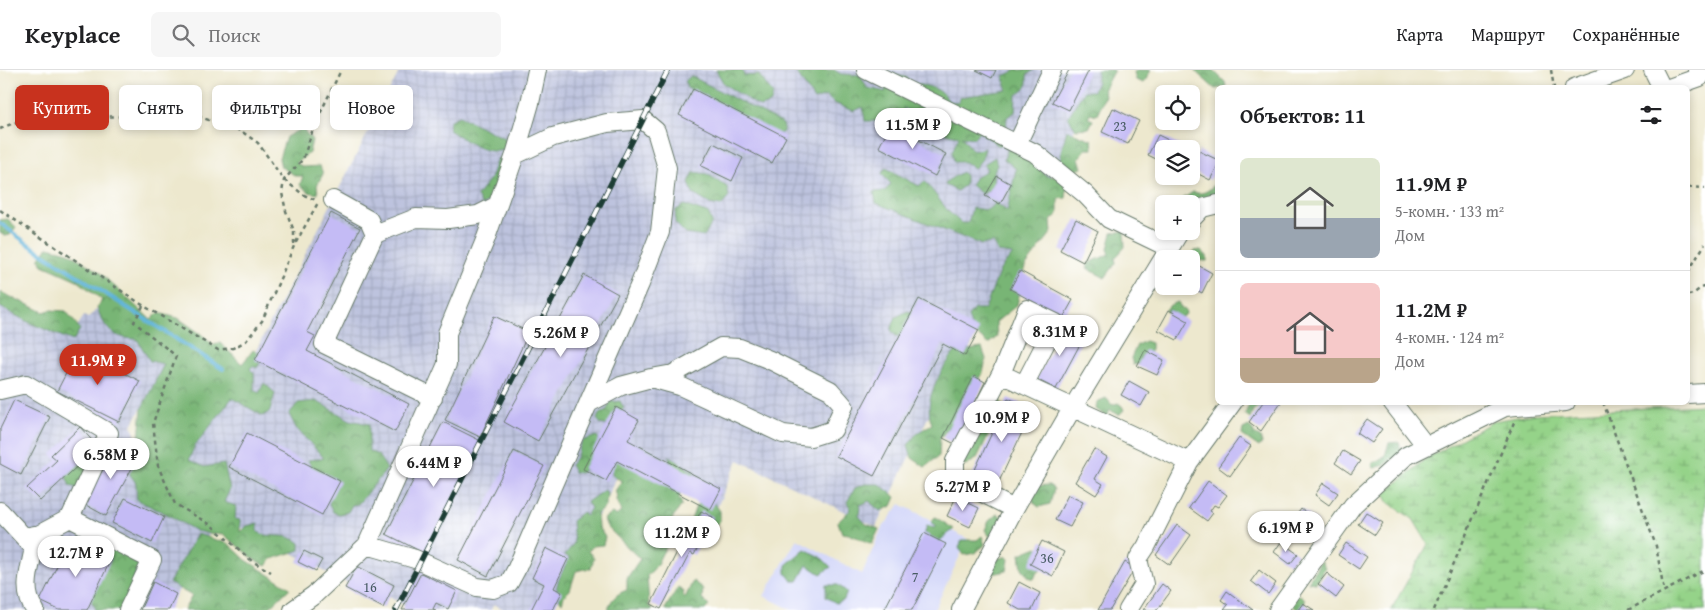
<!DOCTYPE html>
<html lang="ru">
<meta charset="utf-8">
<style>
:root{--surface:#fff;--page:#f6f6f6;--text:#202124;--muted:#757577;--line:#e0e0e0;--accent:#c8321e}
body{margin:0;font-family:"Gentium Book Plus",serif;background:var(--page);color:var(--text);height:100vh;display:flex;flex-direction:column;font-size:19px;white-space:nowrap}
*{box-sizing:border-box;margin:0}
p{font-size:16px;color:var(--muted)}
.icon{flex:none;width:28px;height:28px;fill:none;stroke:currentColor;stroke-width:2;stroke-linecap:round;stroke-linejoin:round}
.map{position:relative;flex:1;overflow:hidden}
.side{position:absolute;left:1215px;top:15px;width:475px;height:320px;display:flex;flex-direction:column;background:var(--surface);border-radius:8px;box-shadow:0 2px 8px #0003}
.side>*{flex:none}
.guide{position:absolute;left:15px;top:15px;width:475px;height:45px;display:flex;gap:10px}
.buttons{position:absolute;left:1155px;top:15px;display:grid;gap:10px}
.buttons a{display:grid;place-items:center;width:45px;height:45px;border-radius:8px;background:var(--surface);box-shadow:0 2px 8px #0003;font-size:25px}
.price{position:absolute;translate:-50% -42px;padding:0 11px;border-radius:18px;background:#fff;color:#222;font-size:16px;line-height:32px;filter:drop-shadow(0 1px 2px #0008)}
.price::after{content:'';position:absolute;left:50%;top:30px;width:15px;height:11px;margin-left:-8px;background:inherit;clip-path:polygon(0 0,100% 0,50% 100%)}
.price.on{background:var(--accent);color:#fff}
ul{padding:0;list-style:none}
li{display:flex;align-items:center;gap:15px;height:125px;padding:0 25px}
li+li{border-top:1px solid var(--line)}
li span{display:grid;place-items:center;flex:none;width:140px;height:100px;border-radius:8px;color:#555}
li>.icon{margin-inline-start:auto}
span .icon{width:60px;height:60px;fill:#fffc;stroke-width:1}
li b{font-size:21px}
h2{display:flex;justify-content:space-between;align-items:center;height:60px;padding:0 25px;font-size:21px}
.tag{padding:0 18px;border-radius:8px;background:var(--surface);box-shadow:0 2px 8px #0003;font-size:18px;line-height:45px}
.tag.on{background:var(--accent);color:#fff}
header{display:flex;align-items:center;gap:30px;box-sizing:border-box;height:70px;padding:0 25px;background:var(--surface);border-bottom:1px solid var(--line)}
header strong{font-size:24px}
nav{display:flex;gap:28px;margin-inline-start:auto;font-size:18px}
.search{width:350px;height:45px;background:var(--page);display:flex;align-items:center;gap:12px;box-sizing:border-box;padding:0 18px;border-radius:8px;color:var(--muted);font-size:19px}
.map>svg:first-child{display:block}
.built{fill:#d4d8f9}
.industrial{fill:url(#industrial-grid)}
.forest{fill:url(#forest-crowns);stroke:#4c7954}
.wetland{fill:url(#wetland-marsh);stroke:#5a885e}
.lines{fill:none;stroke-linecap:round;stroke-linejoin:round}
.stream{stroke:#5db3d9;stroke-width:4}
.building{fill:#c4bbf5}
.minor-casing{stroke:#67796a;stroke-width:20}
.path{stroke:#67796a;stroke-width:2.5;stroke-dasharray:4 4;stroke-linecap:butt}
.minor{stroke:#fff;stroke-width:18}
.rail-casing{stroke:#1f3d34;stroke-width:5.5}
.rail{stroke:#fff;stroke-width:4;stroke-dasharray:11;stroke-linecap:butt}
.labels{text-anchor:middle;dominant-baseline:central;stroke-width:5;stroke-linejoin:round;paint-order:stroke}
.number-label{font-size:14px;fill:#485c64}
</style>
<header>
<strong>Keyplace</strong>
<div class="search"><svg class="icon" aria-label="search" viewBox="0 0 24 24"><circle cx="10" cy="10" r="6"/><path d="M15 15l6 6"/></svg>Поиск</div>
<nav><a>Карта</a><a>Маршрут</a><a>Сохранённые</a></nav>
</header>
<div class="map">
<svg width="1705" height="540" viewBox="0 0 1705 540">
<defs>
<pattern id="industrial-grid" width="8" height="8" patternUnits="userSpaceOnUse" patternTransform="scale(1.25)"><rect width="8" height="8" fill="#bdc3de"/><path d="M0 4h8M4 0v8" fill="none" stroke="#a2a8bf"/></pattern>
<pattern id="forest-crowns" width="20" height="18" patternUnits="userSpaceOnUse" patternTransform="scale(1.25)"><rect width="20" height="18" fill="#78b575"/><path d="M2 6a3 3 0 1 1 6 0M12 15a3 3 0 1 1 6 0" fill="none" stroke="#629461"/></pattern>
<pattern id="wetland-marsh" width="20" height="14" patternUnits="userSpaceOnUse" patternTransform="scale(1.25)"><rect width="20" height="14" fill="#95d389"/><path d="M1 5h8M5 5V1M11 12h8M15 12V8" fill="none" stroke="#79ac71"/></pattern>
</defs>
<rect width="100%" height="100%" fill="#fff"/>
<filter id="ink" filterUnits="userSpaceOnUse"><feTurbulence type="fractalNoise" baseFrequency=".02" numOctaves="2"/><feDisplacementMap in="SourceGraphic" scale="10" xChannelSelector="R" yChannelSelector="G"/><feConvolveMatrix kernelMatrix="1 2 1 2 8 2 1 2 1" color-interpolation-filters="sRGB"/></filter>
<filter id="wash" filterUnits="userSpaceOnUse"><feTurbulence type="fractalNoise" baseFrequency=".0096" numOctaves="4" result="noise"/><feDisplacementMap in="SourceGraphic" scale="20" xChannelSelector="R" yChannelSelector="G"/><feGaussianBlur stdDeviation="1.12" result="paint"/><feColorMatrix in="noise" values="0 0 0 0 0 0 0 0 0 0 0 0 0 0 0 0 0 1.4 0 .05"/><feComposite in="paint" operator="in"/></filter>
<g filter="url(#wash)">
<rect width="100%" height="100%" fill="#ede8ce"/>
<!-- built -->
<path class="built" d="M900,434L968,469L934,540H792L764,526L797,469L862,504L881,460Z"/>
<!-- industrial -->
<path class="industrial" d="M400,0H1103L1016,180L979,260L966,287L958,284L876,457L738,390L715,442L623,394L553,540H504L494,534L491,540H402L404,535L389,526L383,538L345,518L348,513L318,498L316,501L298,492L300,487L190,433L168,405L249,294Z
M0,230L72,264L84,246L88,248L98,238L171,285L132,355L158,436L211,461L168,540H0Z"/>
<!-- forest -->
<path class="forest" d="M716,0H742L744,6L759,5L773,24L771,33L760,37L724,14Z
M796,0H834L841,4L860,5L867,18L886,22L882,4L906,7L911,14C924,15 942,17 948,31L958,33L961,27L1007,20L1004,6L1017,0H1034L1027,5V16L1016,26L1015,42L1007,47L1006,61L1008,68L999,76L979,61L974,68L961,66L973,81L985,78L982,89L974,99L965,92H954L952,82L959,66C937,63 921,50 903,37L909,56L883,51H865L863,37L854,41L834,33L826,26L814,30L796,2Z
M1097,0H1114L1103,20L1105,25L1097,45L1090,43L1088,48L1093,50L1089,58L1076,59L1068,47L1084,21H1093L1097,12Z
M1136,0H1151L1144,13L1136,10L1134,2Z
M1197,0H1213L1225,12L1226,17L1215,19L1196,2Z
M691,6L783,54V62L777,65L687,18L685,11Z
M459,46L506,69L507,79C486,87 467,71 449,60L450,50Z
M302,58L312,70L309,83L296,93L304,97L320,96L323,104L317,115L318,124L309,122L300,115L303,106H296L281,97L279,88L286,67Z
M1067,60L1092,70L1093,79H1086L1079,88L1082,98L1071,102L1062,96L1061,81Z
M1013,65L1027,87L1047,106L1061,107L1067,119L1066,128L1058,129V144L1051,151L1052,162L1025,197L1017,235L996,252L997,267L988,274L973,261L968,247L974,239H985L1000,200L1013,184L998,182L992,172L982,175L876,133L874,122L885,121L891,114L882,104L886,98L919,116L925,111L948,141L961,153H968L972,138L987,140L996,133L1007,141L1016,99L1004,89Z
M502,87L512,89L503,120L482,136L477,126L490,109L497,89Z
M995,87L997,95L993,103L994,117L982,124L971,115L975,108L987,100L984,94Z
M694,102L707,104L727,117L729,127L721,136L710,134L693,124L689,112Z
M962,102L965,106V115L957,121L945,115L947,111Z
M1217,112V127L1191,138V134H1175L1193,122C1204,126 1211,119 1217,112Z
M684,135L709,144L712,153L704,167L686,164L675,153L676,140Z
M8,149L16,157L10,165L5,166L0,163V150Z
M1124,161L1125,177L1115,188L1116,193L1105,208L1087,198L1089,193L1110,184L1108,179L1112,163Z
M48,177L68,182L99,202L151,250L158,243L178,248L201,264L213,275L220,273L242,294L253,280L264,286L257,298L252,296L250,299L254,303V320L259,323L264,313L275,323L270,341L263,346L232,328L194,377L189,390L204,397L224,394L230,419L224,432L236,436L235,449L240,450V462L247,456L258,453V462C272,470 284,461 300,473V480L272,489L266,496L256,491L224,465L210,464L196,461L167,444L137,430L136,413L122,393L126,374L139,368L142,338L164,294L150,291L137,269C112,268 106,260 97,238L102,230L77,210L43,195L39,189Z
M1201,180L1207,186V191L1193,190L1191,187L1194,181Z
M0,222L44,242L50,240L66,241L80,259L73,271L30,253L0,237Z
M1178,232L1181,238L1185,240L1186,244L1180,248L1165,241L1170,235Z
M908,241L917,245L907,267L896,266L891,260L896,247Z
M1145,271L1151,273V280L1141,293L1133,295L1131,288L1137,275Z
M982,278L986,289L983,303L961,342L940,368L939,386L925,397L912,388L908,375L917,363L932,354C922,330 941,300 955,282Z
M996,325L1003,336L977,388L966,396L961,394Z
M1106,328L1112,335L1118,333L1122,336L1124,340L1119,345L1110,340L1107,347L1096,339L1097,332Z
M316,331L350,350L369,354V381L378,385L387,399L358,434L352,435L348,442L339,444L333,442L308,390L324,388L296,358L289,344L298,333Z
M620,331L624,338L616,345L609,356L601,354L597,349L600,343L607,340L610,332Z
M1250,333H1265L1253,340L1250,348L1245,344Z
M1249,356L1253,360L1254,364L1261,368L1262,373L1259,377L1242,365L1243,359Z
M597,366L601,373L588,397L580,403L574,402L570,395L576,388L582,371Z
M1399,372L1401,382L1385,395L1374,398L1372,394L1385,386L1389,373Z
M66,378L108,379L81,419L70,416L64,402Z
M669,386L695,403L684,416L679,427L682,435L673,447L671,455L663,462L667,476C658,487 659,497 647,505L649,536L653,540H608C611,529 616,524 627,520V508L640,489L607,457L604,449L612,443L616,446L621,442L616,430L617,426L615,421L622,411L613,406L610,396L615,388L672,404Z
M865,414H879L896,427L892,436L880,441L869,431L860,435L859,446L866,454L879,459L872,474L849,464L842,463L838,452L851,439L847,432L855,418Z
M1049,415L1054,419L1050,434L1039,437L1034,433L1030,420L1035,416Z
M604,420L607,422L606,436L597,444L598,457L605,467L603,475L593,476L588,481L594,488L591,498L576,501L570,520L564,526L562,533C550,517 562,504 569,488L565,485L574,473L572,451L582,442L586,446L591,438L587,432Z
M705,429L715,434L720,441V451L709,461L698,457L691,450L696,436Z
M997,444L1003,447L991,468L985,460L989,451Z
M935,447L954,459L937,473L924,466L927,455L934,458L937,456L931,452Z
M197,464L229,474L246,490L290,518L267,540H184L192,526L169,513Z
M982,466L985,475L975,483L964,485L959,477L962,470H977Z
M113,477L132,482L138,496L122,540H95V536L88,528L108,491L106,481Z
M1037,477L1043,481L1044,497L1037,502L1034,509L1029,507L1022,498L1020,484Z
M805,479L822,488L831,497L821,504L807,495L798,511H792L786,503V495Z
M1006,486L1009,489L1007,501L992,504L989,495L992,488H1002Z
M1321,491L1325,498L1316,513L1308,512Z
M693,511L703,519L702,529L709,536L705,540H668L665,539L678,517L684,521L683,525L685,528Z
M826,515H838L847,522L844,530L836,533L826,527Z
M1300,525L1305,529L1304,536L1297,539L1290,534L1292,527Z"/>
<!-- wetland -->
<path class="wetland" d="M1705,335V540H1391L1428,474L1413,449L1389,433L1384,424L1424,390L1494,351L1536,344Z"/>
<g class="lines">
<!-- stream -->
<path class="stream" d="M0,153L28,174L223,299"/>
</g>
<g id="blocks">
<!-- building -->
<path class="building" d="M976,0H996L992,8Z
M1069,0H1089L1069,40L1052,32Z
M693,19L786,67L772,93L679,45Z
M1113,38L1139,51L1128,74L1102,62Z
M890,55L946,84L935,106L879,77Z
M1158,65L1181,76L1179,79H1164V93L1148,85Z
M713,73L743,88L732,111L701,96Z
M1199,81L1218,90V95L1210,110L1191,100V97Z
M997,106L1011,114L1000,134L985,126Z
M331,143L360,158L307,262L315,266L307,281L409,334L395,362L255,290Z
M1076,149L1098,161L1083,192L1060,180Z
M1194,193L1212,203L1202,223L1191,217V197Z
M1020,201L1073,230L1063,248L1010,219Z
M584,205L618,224L538,371L504,352Z
M919,229L979,260L965,286L943,274L874,406L836,386Z
M1169,240L1188,251L1177,270L1158,260Z
M494,246L529,262L480,367L445,350Z
M1065,255L1085,265L1056,319L1036,309Z
M78,280L140,311L119,352L57,321Z
M1145,280L1164,290L1157,305L1137,296Z
M974,306L985,312L955,374L943,368Z
M1129,311L1149,322L1141,336L1121,325Z
M1008,328L1033,339L996,418L972,406Z
M14,330L50,347L21,405L0,394V359Z
M1263,332H1281L1261,361L1249,352Z
M616,337L639,350L628,370L721,419L710,440L617,391L606,411L583,399Z
M1367,349L1382,359L1372,373L1357,363Z
M443,352L481,371L424,483L386,464Z
M80,357L98,377L40,431L27,418L57,390L51,385Z
M247,363L340,411L322,445L229,397Z
M1239,368L1251,376L1230,406L1218,397Z
M116,375L138,387L106,446L84,434Z
M1094,379L1107,387L1095,409L1103,414L1096,425L1075,412Z
M514,381L544,396L488,506L458,490Z
M1343,381L1360,391L1351,404L1335,393Z
M1208,411L1227,425L1218,437L1214,435L1210,441L1213,443L1207,451L1189,438Z
M1323,413L1338,423L1329,435L1315,425Z
M1068,425L1083,432L1070,457L1055,450Z
M956,427L979,438L970,457L947,446Z
M125,428L164,447L152,473L112,453Z
M1301,439L1318,452L1309,464L1292,451Z
M701,441L713,447L694,485L690,483L661,539L651,534L684,468L686,469Z
M1366,442L1383,453L1375,465L1358,454Z
M1177,455L1191,465L1170,495L1156,485Z
M924,463L946,474L912,540H884Z
M70,469L111,489L87,540H59L40,531Z
M1042,471L1064,482L1053,506L1030,494Z
M1281,472L1298,484L1290,494L1274,482Z
M1346,473L1367,487L1359,499L1338,485Z
M546,478L568,489L554,518L562,522L553,540H531L544,514L532,508Z
M304,481L322,490L316,501L298,492Z
M1125,492L1135,498L1110,540H1098Z
M357,496L394,515L383,538L345,518Z
M1259,500L1276,513L1268,524L1251,511Z
M421,503L457,521L448,539L436,533L433,539L436,540H402Z
M1327,503L1344,517L1336,528L1318,514Z
M153,512L176,524L169,540H140Z
M1019,512L1040,523L1032,540H1020L1008,533Z
M1162,514L1171,521L1157,540H1143Z
M1227,521L1253,540H1224L1228,535L1221,530Z
M1303,533L1314,540H1298Z"/>
</g>
</g>
<g filter="url(#ink)">
<use href="#blocks" fill-opacity="0" stroke="#67796a" stroke-width="1"/>
<g class="lines">
<defs>
<path id="minor" d="M866,0L1035,83L1085,124L1109,149L1169,178
M1653,0L1662,18
M1574,18L1625,0
M1669,18L1700,7L1697,0
M1017,74L1052,0
M333,130L369,150L375,164L324,274L433,328
M1191,150L1202,138L1218,134
M375,164L416,148L448,149L478,145L498,135
M1001,304L1027,239L1056,253L1024,315
M0,320L26,314L109,363L70,448
M1688,324L1705,323
M1392,332L1426,376
M589,333L621,316L651,308L680,316L783,364L811,367L833,360L844,336L830,320L770,290L740,278L721,277L673,304L651,308
M1014,439L959,411L955,402V391L1001,304L1189,392
M0,441L34,478C30,499 21,521 35,540
M24,467L40,464L70,448L152,490L128,540
M367,475L415,489L477,517L493,519L509,513L516,500L640,214L660,162L667,98L656,61L643,50L607,53L553,67L515,85
M293,540L314,525L367,475L447,294V263L486,168L515,85L530,33L537,0
M961,540L1014,439L1073,337L1180,161
M1128,540L1144,514L1138,489L1146,477L1189,392L1233,332
M1278,540L1353,435L1406,386L1505,337L1566,332"/>
</defs>
<!-- minor casing -->
<use href="#minor" class="minor-casing"/>
<!-- path -->
<path class="path" d="M1551,0L1554,18
M0,59L11,54L33,47L197,46L241,61L258,73L284,110L304,125L318,131
M1688,117L1705,118
M0,140L144,236L218,280L233,278L246,271L262,251L294,176L319,131
M294,174V161L286,141L282,123L284,110L303,89L314,56L341,0
M1688,202L1705,174
M1688,225C1695,225 1698,218 1705,217
M143,236L134,252L176,286L153,353L158,396L175,434L211,455L252,491L271,502
M1603,332L1656,476L1664,521
M1434,540L1515,350
M1628,540L1705,500"/>
<!-- minor -->
<use href="#minor" class="minor"/>
<defs>
<path id="rail" d="M396,540L668,0"/>
</defs>
<!-- rail casing -->
<use href="#rail" class="rail-casing"/>
<!-- rail -->
<use href="#rail" class="rail"/>
</g>
</g>
<g class="labels">
<!-- number labels -->
<g class="number-label">
<text x="1120" y="56">23</text>
<text x="1047" y="488">36</text>
<text x="915" y="507">7</text>
<text x="370" y="517">16</text>
</g>
</g>
</svg>
<div class="buttons">
<a><svg class="icon" aria-label="locate" viewBox="0 0 24 24"><circle cx="12" cy="12" r="6"/><path d="M12 2v4M12 18v4M2 12h4M18 12h4"/></svg></a>
<a><svg class="icon" aria-label="layers" viewBox="0 0 24 24"><path d="M12 4l9 5-9 5-9-5zM3 14l9 5 9-5"/></svg></a>
<a>+</a>
<a>−</a>
</div>
<b class="price" style="left:913px;top:80px">11.5M ₽</b>
<b class="price" style="left:1060px;top:287px">8.31M ₽</b>
<b class="price" style="left:561px;top:288px">5.26M ₽</b>
<b class="price on" style="left:98px;top:316px">11.9M ₽</b>
<b class="price" style="left:1002px;top:373px">10.9M ₽</b>
<b class="price" style="left:111px;top:410px">6.58M ₽</b>
<b class="price" style="left:434px;top:418px">6.44M ₽</b>
<b class="price" style="left:963px;top:442px">5.27M ₽</b>
<b class="price" style="left:1286px;top:483px">6.19M ₽</b>
<b class="price" style="left:682px;top:488px">11.2M ₽</b>
<b class="price" style="left:76px;top:508px">12.7M ₽</b>
<div class="guide">
<a class="tag on">Купить</a>
<a class="tag">Снять</a>
<a class="tag">Фильтры</a>
<a class="tag">Новое</a>
</div>
<section class="side">
<h2>Объектов: 11<svg class="icon" aria-label="filters" viewBox="0 0 24 24"><path d="M4 7h16M4 17h16"/><circle cx="9" cy="7" r="2"/><circle cx="15" cy="17" r="2"/></svg></h2>
<ul>
<li><span style="background:linear-gradient(#dfe7d0 60%,#9aa5b1 0)"><svg class="icon" aria-label="home" viewBox="0 0 24 24"><path d="M3 11l9-7 9 7M6 9v11h12V9"/></svg></span><div><b>11.9M ₽</b><p>5-комн. · 133 m²</p><p>Дом</p></div></li>
<li><span style="background:linear-gradient(#f6c9c9 75%,#b9a48a 0)"><svg class="icon" aria-label="home" viewBox="0 0 24 24"><path d="M3 11l9-7 9 7M6 9v11h12V9"/></svg></span><div><b>11.2M ₽</b><p>4-комн. · 124 m²</p><p>Дом</p></div></li>
</ul>
</section>
</div>
